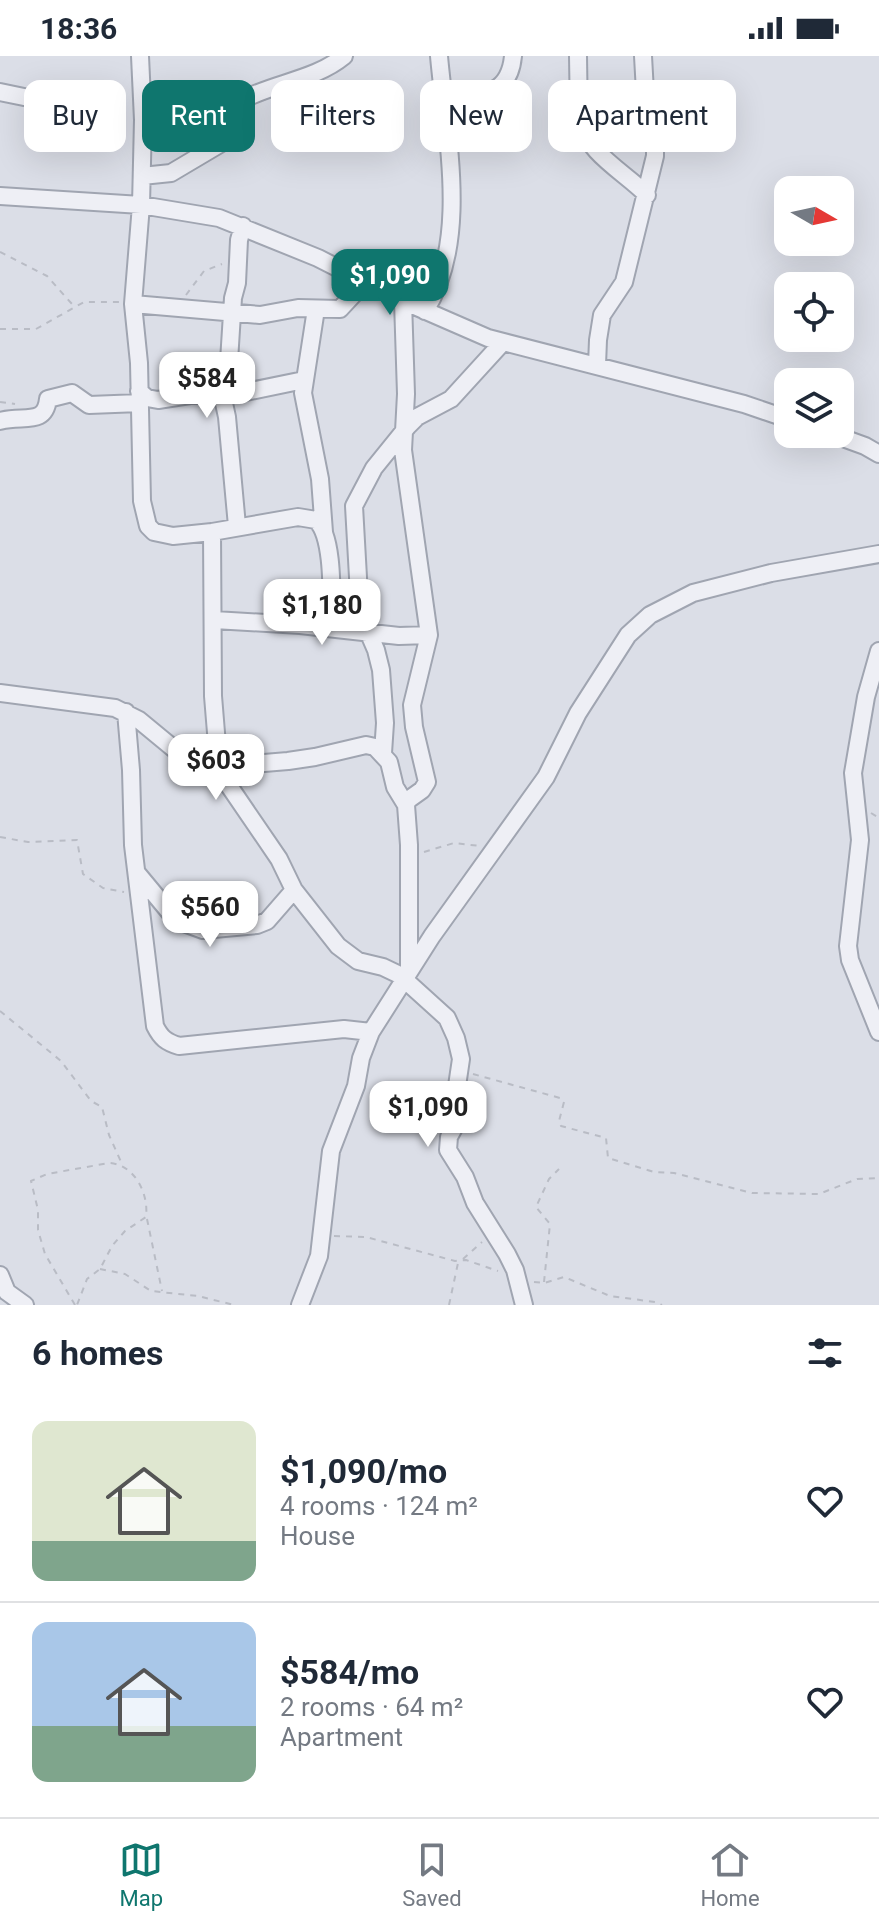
<!DOCTYPE html>
<meta charset="utf-8">
<style>
:root{--surface:#fff;--page:#f6f6f7;--text:#1f2937;--muted:#747a83;--line:#e0e1e3;--accent:#0f766e}
body{margin:0;font-family:Roboto,sans-serif;background:var(--page);color:var(--text);height:100vh;display:flex;flex-direction:column;font-size:30px;white-space:nowrap}
*{box-sizing:border-box;margin:0}
p{font-size:26px;color:var(--muted)}
.icon{flex:none;width:44px;height:44px;fill:none;stroke:currentColor;stroke-width:2;stroke-linecap:round;stroke-linejoin:round}
.map{position:relative;height:1249px;overflow:hidden}
.panel{display:flex;flex-direction:column;background:var(--surface);flex:1}
.panel>*{flex:none}
.banner{position:absolute;left:24px;top:24px;width:832px;height:72px;display:flex;gap:16px}
.needle{width:52px;rotate:99deg}
.controls{position:absolute;left:774px;top:120px;display:grid;gap:16px}
.controls a{display:grid;place-items:center;width:80px;height:80px;border-radius:16px;background:var(--surface);box-shadow:0 8px 32px #0002;font-size:40px}
.price{position:absolute;translate:-50% -68px;padding:0 18px;border-radius:16px;background:#fff;color:#222;font-size:26px;line-height:52px;filter:drop-shadow(0 2px 4px #0008)}
.price::after{content:'';position:absolute;left:50%;top:48px;width:24px;height:18px;margin-left:-12px;background:inherit;clip-path:polygon(0 0,100% 0,50% 100%)}
.price.current{background:var(--accent);color:#fff}
ul{padding:0;list-style:none}
li{display:flex;align-items:center;gap:24px;height:200px;padding:0 32px}
li+li{border-top:2px solid var(--line)}
li span{display:grid;place-items:center;flex:none;width:224px;height:160px;border-radius:16px;color:#555}
li>.icon{margin-inline-start:auto}
span .icon{width:96px;height:96px;fill:#fffc;stroke-width:1}
li b{font-size:34px}
h2{display:flex;justify-content:space-between;align-items:center;height:96px;padding:0 32px;font-size:34px}
.chip{padding:0 28px;border-radius:16px;background:var(--surface);box-shadow:0 8px 32px #0002;font-size:28px;line-height:72px}
.chip.current{background:var(--accent);color:#fff}
.status{display:flex;justify-content:space-between;align-items:center;height:56px;padding:0 40px;background:var(--surface);direction:ltr}
.status svg{height:22px;fill:currentColor}
.tabs{display:flex;justify-content:space-around;align-items:center;height:112px;border-top:2px solid var(--line);background:var(--surface);font-size:22px;color:var(--muted)}
.tabs a{display:grid;justify-items:center;gap:4px}
.tabs .current{color:var(--accent)}
.map>svg:first-child{display:block}
.lines{fill:none;stroke-linecap:round;stroke-linejoin:round}
.minor-casing{stroke:#a0a5b1;stroke-width:20}
.path{stroke:#b9bcc5;stroke-width:2;stroke-dasharray:6 6;stroke-linecap:butt}
.minor{stroke:#eeeff5;stroke-width:16}
</style>
<div class="status"><b>18:36</b><svg viewBox="0 0 49 12"><path d="M0 12V9h3v3zM5 12V6h3v6zM10 12V3h3v9zM15 12V0h3v12zM26 1h20v11H26zM47 4h2v5h-2z"/></svg></div>
<div class="map">
<svg width="879" height="1249" viewBox="0 0 879 1249">
<rect width="100%" height="100%" fill="#dbdee7"/>
<g class="lines">
<defs>
<path id="minor" d="M140,0L143,64L141,149L133,248L139,307L142,445L148,470L154,476L173,480L212,476L298,461L316,464C335,481 331,547 332,572
M578,0L579,64C588,98 623,115 647,139
M0,36L24,41
M443,42C477,39 509,43 513,0
M143,59L167,60L240,45
M142,120L171,117L230,82L240,45C273,27 315,24 344,0
M0,140L141,149L219,162L318,202L403,245L488,282L744,348L788,363
M403,245L406,338L403,394L429,579L412,649L414,671L427,726L422,734L408,744L406,749L409,789V915
M133,248L260,259L298,252L340,253L366,225
M316,253L303,337L320,423L324,476
M425,255C470,184 446,80 439,0
M597,309L598,284L602,259L624,226L655,100V72L645,36L643,0
M139,335L147,342L158,344L190,339L236,338L304,324
M0,365C22,358 45,371 48,343L72,337L89,349L140,347
M832,378L865,390L879,398
M237,470L227,361L222,338L229,305L233,242L237,227L239,184L243,170
M212,476L213,640L218,701L223,721L279,803L294,834L338,890L358,905L383,911L406,922
M214,564L300,569L399,580L429,579
M879,595L866,641L853,717L860,784L848,890L850,904L879,976
M0,637L115,652L139,664L179,697L223,721
M126,656L131,714L133,789L155,970C161,982 166,986 179,990L344,973L371,976
M383,697L385,667L381,614L376,594L363,564L359,539L354,450L374,412L408,370L417,361L451,343L503,286
M219,704L264,707L288,705L315,701L366,689L375,691L389,706L395,731L406,749
M137,817L176,864L203,874L257,869L267,865L294,834
M405,924L447,962L456,982L461,1003L457,1030L460,1050L455,1070L449,1081L448,1094L465,1121L475,1147L507,1198L515,1214L524,1249
M0,1219L7,1236L25,1249
M300,1249L319,1200L331,1095L356,1030L361,1002L371,976L432,880L546,721L578,657L628,579L650,559L693,537L771,517L879,498"/>
</defs>
<!-- minor casing -->
<use href="#minor" class="minor-casing"/>
<!-- path -->
<path class="path" d="M0,196L47,220L72,248
M186,239L204,215L222,208
M0,273H36L84,246H120
M0,346L15,348
M871,757L879,762
M0,781L28,786L77,784L83,818L103,832L124,836
M424,796L454,787L480,790
M0,955L61,1005L91,1045L102,1051L109,1079L122,1108
M473,1018L560,1042L564,1046L559,1065L561,1070L606,1082L608,1102L654,1116L674,1117L752,1137L819,1138L857,1123L879,1122
M147,1163L162,1235
M334,1180L366,1181L455,1205L466,1204L498,1215
M463,1203L482,1186
M100,1213L125,1218L151,1235L198,1240L234,1249
M534,1226L544,1227L564,1221L610,1240L655,1246L662,1249
M544,1226L550,1168L536,1151L549,1123L559,1113
M75,1249L45,1198L38,1174V1154L31,1125L47,1118L109,1107C134,1108 149,1137 146,1161L125,1175L112,1190L100,1213L87,1223L77,1249
M449,1249L458,1207"/>
<!-- minor -->
<use href="#minor" class="minor"/>
</g>
</svg>
<div class="controls">
<a><svg class="needle" viewBox="-14 -14 28 28"><path d="M0-13l5 13h-10z" fill="#e53935"/><path d="M0 13l5-13h-10z" fill="#747a83"/></svg></a>
<a><svg class="icon" aria-label="locate" viewBox="0 0 24 24"><circle cx="12" cy="12" r="6"/><path d="M12 2v4M12 18v4M2 12h4M18 12h4"/></svg></a>
<a><svg class="icon" aria-label="layers" viewBox="0 0 24 24"><path d="M12 4l9 5-9 5-9-5zM3 14l9 5 9-5"/></svg></a>
</div>
<b class="price current" style="left:390px;top:261px">$1,090</b>
<b class="price" style="left:207px;top:364px">$584</b>
<b class="price" style="left:322px;top:591px">$1,180</b>
<b class="price" style="left:216px;top:746px">$603</b>
<b class="price" style="left:210px;top:893px">$560</b>
<b class="price" style="left:428px;top:1093px">$1,090</b>
<div class="banner">
<a class="chip">Buy</a>
<a class="chip current">Rent</a>
<a class="chip">Filters</a>
<a class="chip">New</a>
<a class="chip">Apartment</a>
</div>
</div>
<section class="panel">
<h2>6 homes<svg class="icon" aria-label="filters" viewBox="0 0 24 24"><path d="M4 7h16M4 17h16"/><circle cx="9" cy="7" r="2"/><circle cx="15" cy="17" r="2"/></svg></h2>
<ul>
<li><span style="background:linear-gradient(#dfe7d0 75%,#7fa58c 0)"><svg class="icon" aria-label="home" viewBox="0 0 24 24"><path d="M3 11l9-7 9 7M6 9v11h12V9"/></svg></span><div><b>$1,090/mo</b><p>4 rooms · 124 m²</p><p>House</p></div><svg class="icon" aria-label="heart" viewBox="0 0 24 24"><path d="M12 20l-8-8c-3-5 5-10 8-4 3-6 11-1 8 4z"/></svg></li>
<li><span style="background:linear-gradient(#a9c7e8 65%,#7fa58c 0)"><svg class="icon" aria-label="home" viewBox="0 0 24 24"><path d="M3 11l9-7 9 7M6 9v11h12V9"/></svg></span><div><b>$584/mo</b><p>2 rooms · 64 m²</p><p>Apartment</p></div><svg class="icon" aria-label="heart" viewBox="0 0 24 24"><path d="M12 20l-8-8c-3-5 5-10 8-4 3-6 11-1 8 4z"/></svg></li>
</ul>
</section>
<nav class="tabs">
<a class="current"><svg class="icon" aria-label="map" viewBox="0 0 24 24"><path d="M3 6l6-2 6 2 6-2v14l-6 2-6-2-6 2zM9 4v14M15 6v14"/></svg>Map</a>
<a><svg class="icon" aria-label="saved" viewBox="0 0 24 24"><path d="M7 4h10v16l-5-4-5 4z"/></svg>Saved</a>
<a><svg class="icon" aria-label="home" viewBox="0 0 24 24"><path d="M3 11l9-7 9 7M6 9v11h12V9"/></svg>Home</a>
</nav>
